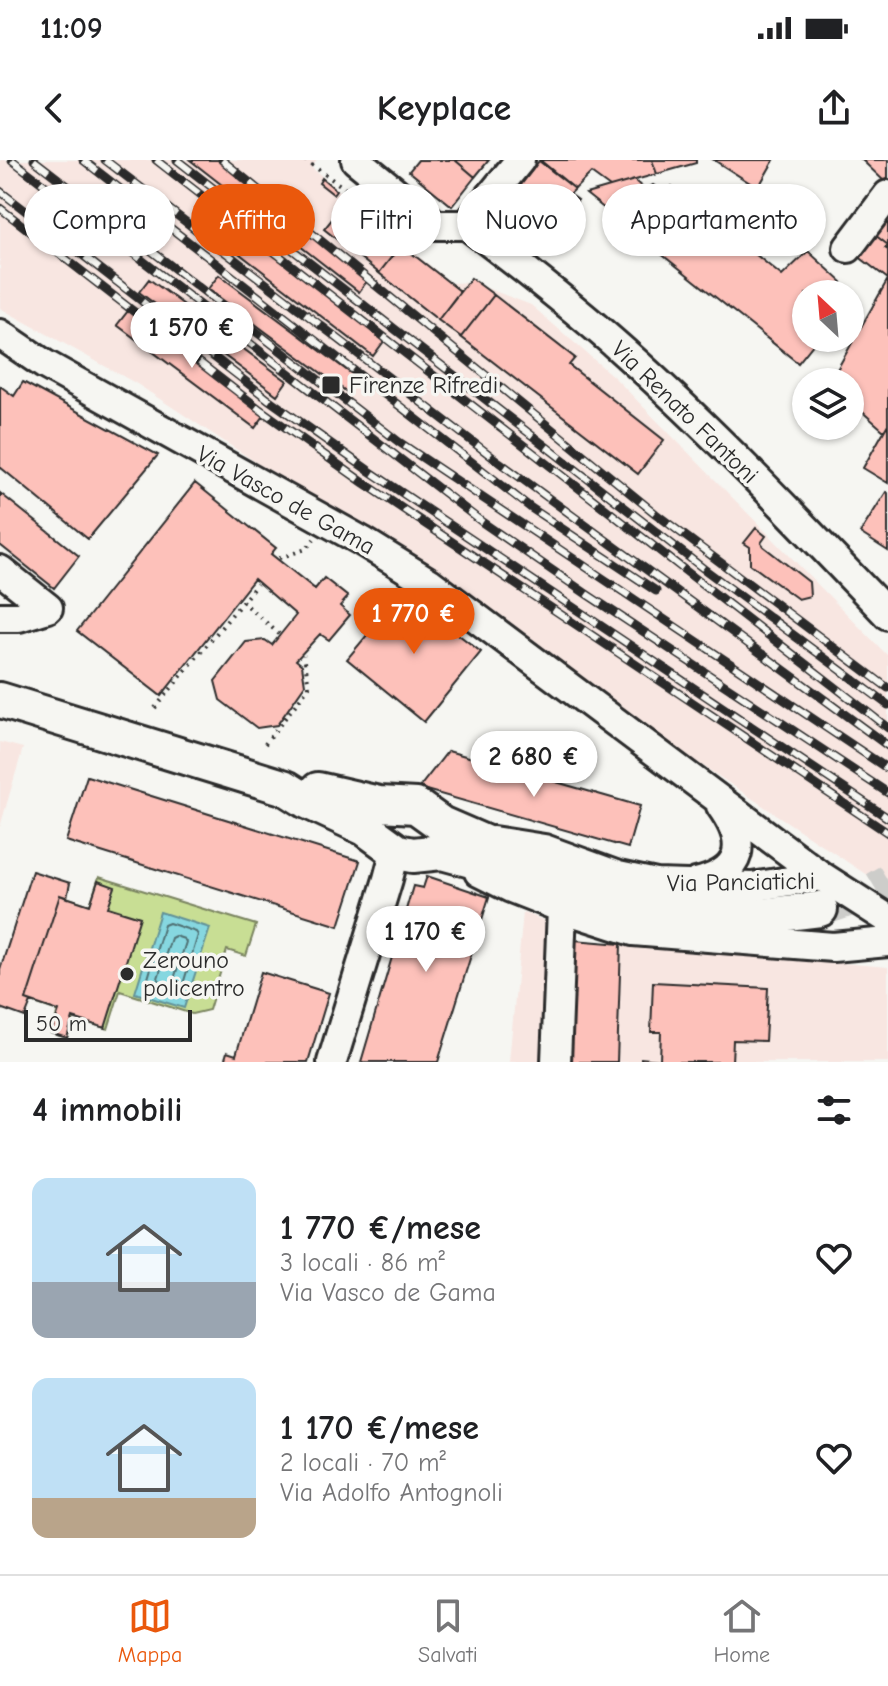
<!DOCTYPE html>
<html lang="it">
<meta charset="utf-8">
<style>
:root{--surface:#fff;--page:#f6f6f6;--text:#202124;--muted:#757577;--line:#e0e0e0;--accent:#ea580c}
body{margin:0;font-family:"Comic Neue",sans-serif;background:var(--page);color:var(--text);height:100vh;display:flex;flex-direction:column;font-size:30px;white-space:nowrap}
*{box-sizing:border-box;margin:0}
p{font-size:26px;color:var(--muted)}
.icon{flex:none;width:44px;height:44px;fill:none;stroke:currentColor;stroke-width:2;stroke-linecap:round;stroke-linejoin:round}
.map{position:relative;height:902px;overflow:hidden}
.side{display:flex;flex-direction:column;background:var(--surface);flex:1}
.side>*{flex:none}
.top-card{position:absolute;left:24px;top:24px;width:840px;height:72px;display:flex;gap:16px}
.needle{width:52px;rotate:334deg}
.buttons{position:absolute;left:792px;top:120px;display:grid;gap:16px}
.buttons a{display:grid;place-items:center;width:72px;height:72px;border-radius:50%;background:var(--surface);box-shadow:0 2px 6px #0004;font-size:40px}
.scale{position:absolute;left:24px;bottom:20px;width:168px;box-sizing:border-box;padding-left:8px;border:4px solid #2b2b2b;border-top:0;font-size:22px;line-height:28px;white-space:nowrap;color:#2b2b2b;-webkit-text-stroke:6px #f6f6f2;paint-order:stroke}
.price{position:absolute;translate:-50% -68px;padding:0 18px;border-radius:28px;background:#fff;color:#222;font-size:26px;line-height:52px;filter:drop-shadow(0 2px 4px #0008)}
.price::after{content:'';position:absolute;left:50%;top:48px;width:24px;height:18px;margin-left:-12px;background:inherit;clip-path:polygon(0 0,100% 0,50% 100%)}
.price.current{background:var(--accent);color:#fff}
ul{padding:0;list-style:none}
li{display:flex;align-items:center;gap:24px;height:200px;padding:0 32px}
li span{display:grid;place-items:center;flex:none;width:224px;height:160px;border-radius:16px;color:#555}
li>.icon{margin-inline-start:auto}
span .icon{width:96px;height:96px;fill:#fffc;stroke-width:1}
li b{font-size:34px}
h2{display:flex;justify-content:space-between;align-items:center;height:96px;padding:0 32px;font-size:34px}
.chip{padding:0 28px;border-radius:36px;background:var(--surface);box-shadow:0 2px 6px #0004;font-size:28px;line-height:72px}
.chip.current{background:var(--accent);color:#fff}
.status{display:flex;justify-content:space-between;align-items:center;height:56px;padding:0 40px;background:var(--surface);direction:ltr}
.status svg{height:22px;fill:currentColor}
header{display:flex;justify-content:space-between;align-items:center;height:104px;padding:0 32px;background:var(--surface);font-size:36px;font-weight:700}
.tabs{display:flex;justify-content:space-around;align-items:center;height:112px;border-top:2px solid var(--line);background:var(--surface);font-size:22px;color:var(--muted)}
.tabs a{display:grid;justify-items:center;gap:4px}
.tabs .current{color:var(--accent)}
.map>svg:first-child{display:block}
.built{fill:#f8e6e1}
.green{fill:#c8de94;stroke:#7a8460;stroke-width:2}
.water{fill:#86d7e0;stroke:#629298;stroke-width:2}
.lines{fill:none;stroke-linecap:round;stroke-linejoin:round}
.shore{stroke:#4f7073;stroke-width:2}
.building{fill:#fdc1ba;stroke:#2b2b2b;stroke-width:2}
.major-tunnel{stroke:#cdcdca;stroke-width:34;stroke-dasharray:34 17;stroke-linecap:butt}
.minor-casing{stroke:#2b2b2b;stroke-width:34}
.major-casing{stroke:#2b2b2b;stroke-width:40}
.path{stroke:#2b2b2b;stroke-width:4;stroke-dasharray:2 6;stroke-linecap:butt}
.minor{stroke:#f6f6f2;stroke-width:28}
.major{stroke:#f6f6f2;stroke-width:34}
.rail-casing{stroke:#2b2b2b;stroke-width:9}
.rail{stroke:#f6f6f2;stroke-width:6;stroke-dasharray:18;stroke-linecap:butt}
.poi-dot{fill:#2b2b2b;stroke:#f6f6f2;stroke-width:3}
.labels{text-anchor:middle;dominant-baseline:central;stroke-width:7;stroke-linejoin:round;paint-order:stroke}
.poi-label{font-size:24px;fill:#2b2b2b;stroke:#f6f6f2;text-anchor:start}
.street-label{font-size:24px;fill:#2b2b2b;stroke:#f6f6f2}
</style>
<div class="status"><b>11:09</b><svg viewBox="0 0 49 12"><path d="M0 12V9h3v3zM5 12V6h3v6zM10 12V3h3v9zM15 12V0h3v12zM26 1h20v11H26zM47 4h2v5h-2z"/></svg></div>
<header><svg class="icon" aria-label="back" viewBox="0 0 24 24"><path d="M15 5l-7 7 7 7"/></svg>Keyplace<svg class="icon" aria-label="share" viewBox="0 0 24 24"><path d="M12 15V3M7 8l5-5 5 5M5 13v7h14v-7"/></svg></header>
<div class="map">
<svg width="888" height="902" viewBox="0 0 888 902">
<rect width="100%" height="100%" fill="#f6f6f2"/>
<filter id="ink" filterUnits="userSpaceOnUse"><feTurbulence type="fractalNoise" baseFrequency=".0125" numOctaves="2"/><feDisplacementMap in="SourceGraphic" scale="16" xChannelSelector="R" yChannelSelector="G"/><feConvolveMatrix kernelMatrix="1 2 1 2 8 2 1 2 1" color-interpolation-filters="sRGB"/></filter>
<g filter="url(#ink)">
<!-- built -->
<path class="built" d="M0,0H317L312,8L451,123L471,122L531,145L615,218L888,496V729L601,538L401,398L137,224L0,148Z
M0,582L23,588L0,667Z
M523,752L545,761L544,778L888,807V902H509Z"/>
<!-- green -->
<path class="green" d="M99,717L256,765L246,796L227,790L209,850L192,854L120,831L108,869L74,858L67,878L51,873L58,851L26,840L60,735L90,745Z"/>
<!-- water -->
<path class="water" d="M160,752L210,768L184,848L135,833Z"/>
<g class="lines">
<!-- shore -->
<path class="shore" d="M169,763L196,772L198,775L180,834L176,837L148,828L146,825L164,765Z
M175,776L184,779L186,782L173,822L169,824L160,821L158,818L171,778Z"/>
</g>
<!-- building -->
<path class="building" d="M190,0H220L370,117L359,132Z
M418,0H455L475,17L452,46L409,11Z
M455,0H489L475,17Z
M540,0H652L657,14L610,27L591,13L575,29Z
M652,0H696V3L657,14Z
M714,0H774L758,28Z
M862,0H888V25Z
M539,1L575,29L570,34L578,40L539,89L497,57Z
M322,18L336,30L333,34L319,23Z
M634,20L645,30L653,25L665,33L672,26L782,116L808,91L842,122L832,134H806V178H818L798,203L586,34Z
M351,36L385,63L358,96L324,69Z
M209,46L385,180L373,196L197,61Z
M888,56V90L885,88L888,85L875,75Z
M380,68L401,85L379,113L358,96Z
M875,75L888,85L885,88L888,90V119L858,96Z
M401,85L460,131L438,160L379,113Z
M219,115L357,218L347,232L208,129Z
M471,118L494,135L461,177L438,160Z
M149,119L287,221L277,235L139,132Z
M888,119V264L884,271L850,241V222H830Z
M494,135L575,198L569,205L664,280L638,314L461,177Z
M128,151L266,253L255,268L117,165Z
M23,222L158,295L88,379L0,307V226L14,236Z
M888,264V323L863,308Z
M195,323L276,388L271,394L315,429L324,418L348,437L340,446L350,455L329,480L320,474L296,500L302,505L305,525L277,565L257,568L220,540L215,521L246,482L265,480L272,485L296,455L254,419L161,536L77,471Z
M886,332L888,333V391L860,373Z
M0,333L79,396L54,428L0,385Z
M756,368L766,376L761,383L763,386L809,422L810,436L798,439L750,404V387L744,383Z
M403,432L481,492L424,562L347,499Z
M448,591L640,646L628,688L419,628Z
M87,616L360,701L339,766L66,681Z
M32,711L70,723L67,738L60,735L26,840L31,842L25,857L0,848V810Z
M427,716L489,737L438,902H361L413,726L423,728Z
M98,721L115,727L108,747L140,757L105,868L73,858L67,878L51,873L59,851L26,840L60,735L90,745Z
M574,780L621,784L617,902H570Z
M261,812L329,833L308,902H224L227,892L236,895Z
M653,822L768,828L765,881L733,880L732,902H641V898L660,900L661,872H651Z"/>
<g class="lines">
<!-- major-tunnel -->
<path class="major-tunnel" d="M828,747L866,734L888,721"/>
<defs>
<path id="minor" d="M356,0L436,65H467
M467,65C521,106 574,147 624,192C717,275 802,365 888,455
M467,65L520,0
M848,88L888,35
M0,174L44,204L362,381L430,423L821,716L888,759
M0,410L48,448L19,457H0
M493,681L544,689L618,716L656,724L752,727L821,716
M479,712L511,728L562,748L633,771L833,787L888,782
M696,723C744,711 748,684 721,646
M332,902L388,719L393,700L392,689
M556,902L562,748"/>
<path id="major" d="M0,540L286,628L305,640L365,668L398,692L413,695L442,692L527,715L549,718
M318,630L379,644L416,646L441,664L508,693L549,718L601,739L638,749L754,757L820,749"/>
</defs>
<!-- minor casing -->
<use href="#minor" class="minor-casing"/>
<!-- major casing -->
<use href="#major" class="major-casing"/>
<!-- path -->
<path class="path" d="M305,0L368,45
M363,95L385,72L395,66L394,65
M279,398L306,389L314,379
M242,441L279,474
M155,548L257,424
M265,584L309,527L304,495"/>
<!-- minor -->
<use href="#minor" class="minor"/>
<!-- major -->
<use href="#major" class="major"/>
<defs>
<path id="rail" d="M12,0L482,362L588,435L888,633
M34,0L399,282L888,609
M83,0L531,348L656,431
M105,0L499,302L888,586
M156,0L888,568
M177,0L704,409L888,545
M222,0L656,354L888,528
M0,31L268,239L368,310L888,658
M0,48L261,250L364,323L888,673"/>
</defs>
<!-- rail casing -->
<use href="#rail" class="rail-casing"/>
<!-- rail -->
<use href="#rail" class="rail"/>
</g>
</g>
<!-- markers -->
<g class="poi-dot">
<rect x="321" y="215" width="20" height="20" rx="4"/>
<circle cx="127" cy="814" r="8"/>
</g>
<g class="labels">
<!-- poi labels -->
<g class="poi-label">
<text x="349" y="225">Firenze Rifredi</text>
<text x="143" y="800">Zerouno<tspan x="143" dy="28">policentro</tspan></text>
</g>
<!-- street labels -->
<g class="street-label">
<text transform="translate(685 252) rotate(44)">Via Renato Fantoni</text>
<text transform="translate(286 340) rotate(29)">Via Vasco de Gama</text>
<text transform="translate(741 722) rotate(-1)">Via Panciatichi</text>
</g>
</g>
</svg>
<div class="buttons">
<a><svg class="needle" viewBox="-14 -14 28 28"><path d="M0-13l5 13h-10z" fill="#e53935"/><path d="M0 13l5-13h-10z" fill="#757577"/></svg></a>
<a><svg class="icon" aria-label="layers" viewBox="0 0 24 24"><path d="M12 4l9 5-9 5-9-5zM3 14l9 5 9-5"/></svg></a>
</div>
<div class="scale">50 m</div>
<b class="price" style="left:192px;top:210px">1 570 €</b>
<b class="price current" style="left:414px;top:496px">1 770 €</b>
<b class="price" style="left:534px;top:639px">2 680 €</b>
<b class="price" style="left:426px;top:814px">1 170 €</b>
<div class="top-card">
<a class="chip">Compra</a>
<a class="chip current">Affitta</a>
<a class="chip">Filtri</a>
<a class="chip">Nuovo</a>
<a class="chip">Appartamento</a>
</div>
</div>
<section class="side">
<h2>4 immobili<svg class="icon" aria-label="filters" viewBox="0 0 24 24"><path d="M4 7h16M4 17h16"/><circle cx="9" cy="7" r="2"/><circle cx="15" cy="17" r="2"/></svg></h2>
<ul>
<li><span style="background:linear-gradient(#bfe0f5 65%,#9aa5b1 0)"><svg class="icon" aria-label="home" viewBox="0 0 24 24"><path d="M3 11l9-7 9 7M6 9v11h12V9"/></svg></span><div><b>1 770 €/mese</b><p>3 locali · 86 m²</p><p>Via Vasco de Gama</p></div><svg class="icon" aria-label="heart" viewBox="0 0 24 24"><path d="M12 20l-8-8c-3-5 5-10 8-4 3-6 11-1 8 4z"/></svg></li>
<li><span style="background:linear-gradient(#bfe0f5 75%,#b9a48a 0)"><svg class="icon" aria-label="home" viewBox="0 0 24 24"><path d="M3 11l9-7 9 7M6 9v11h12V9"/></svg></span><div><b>1 170 €/mese</b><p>2 locali · 70 m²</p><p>Via Adolfo Antognoli</p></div><svg class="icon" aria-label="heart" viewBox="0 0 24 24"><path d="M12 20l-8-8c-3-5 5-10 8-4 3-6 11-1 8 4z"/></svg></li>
</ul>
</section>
<nav class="tabs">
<a class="current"><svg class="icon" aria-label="map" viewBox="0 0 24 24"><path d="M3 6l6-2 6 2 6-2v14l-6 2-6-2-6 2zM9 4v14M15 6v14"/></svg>Mappa</a>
<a><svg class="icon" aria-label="saved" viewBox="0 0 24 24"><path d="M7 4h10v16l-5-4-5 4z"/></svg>Salvati</a>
<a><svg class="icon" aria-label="home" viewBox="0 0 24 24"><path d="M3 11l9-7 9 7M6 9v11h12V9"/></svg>Home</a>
</nav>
